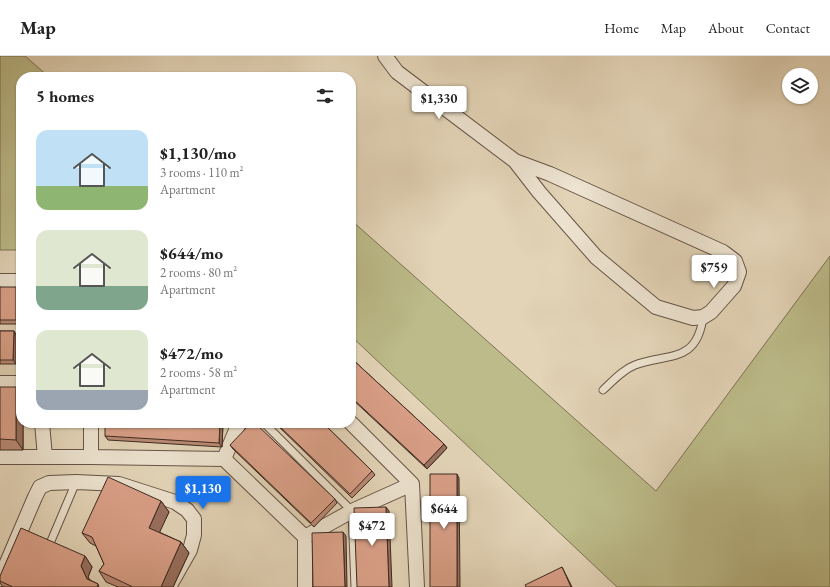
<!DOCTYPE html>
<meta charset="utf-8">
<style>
:root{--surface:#fff;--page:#f6f6f6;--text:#222;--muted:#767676;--line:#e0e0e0;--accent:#1a73e8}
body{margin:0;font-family:"EB Garamond",serif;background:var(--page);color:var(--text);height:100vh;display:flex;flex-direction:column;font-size:15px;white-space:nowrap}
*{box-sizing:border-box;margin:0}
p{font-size:13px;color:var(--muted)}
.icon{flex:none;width:22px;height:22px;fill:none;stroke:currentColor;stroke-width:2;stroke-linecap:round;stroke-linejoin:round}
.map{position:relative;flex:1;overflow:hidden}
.side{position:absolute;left:16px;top:16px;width:340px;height:356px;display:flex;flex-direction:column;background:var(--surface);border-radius:16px;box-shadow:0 1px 3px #0004}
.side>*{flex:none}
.buttons{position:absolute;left:782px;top:12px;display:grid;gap:8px}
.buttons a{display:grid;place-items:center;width:36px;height:36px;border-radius:50%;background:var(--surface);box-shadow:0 1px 3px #0004;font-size:20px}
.price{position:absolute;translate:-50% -34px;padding:0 9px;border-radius:4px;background:#fff;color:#222;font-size:13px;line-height:26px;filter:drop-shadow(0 1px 2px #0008)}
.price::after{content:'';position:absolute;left:50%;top:24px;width:12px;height:9px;margin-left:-6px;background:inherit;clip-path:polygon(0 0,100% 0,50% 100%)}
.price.on{background:var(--accent);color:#fff}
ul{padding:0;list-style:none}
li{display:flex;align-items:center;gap:12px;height:100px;padding:0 20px}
li span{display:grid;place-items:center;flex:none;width:112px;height:80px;border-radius:12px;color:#555}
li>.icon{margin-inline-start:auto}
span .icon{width:48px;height:48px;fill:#fffc;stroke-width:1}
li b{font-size:17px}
h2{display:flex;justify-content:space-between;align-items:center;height:48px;padding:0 20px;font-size:17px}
header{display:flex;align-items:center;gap:24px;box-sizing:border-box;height:56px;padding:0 20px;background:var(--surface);border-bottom:1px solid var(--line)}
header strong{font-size:19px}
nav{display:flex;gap:22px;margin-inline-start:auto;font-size:14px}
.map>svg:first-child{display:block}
.green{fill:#bcbb89;stroke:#7c7256}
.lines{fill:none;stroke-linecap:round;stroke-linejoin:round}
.lane-casing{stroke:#665447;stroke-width:9}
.street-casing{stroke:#665447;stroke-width:16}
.lane{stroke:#ede3d0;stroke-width:7}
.street{stroke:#ede3d0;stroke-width:14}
.wall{fill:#bb8a75;stroke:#3c2a22}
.shaded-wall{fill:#99705f;stroke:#3c2a22}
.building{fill:#daa088;stroke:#3c2a22}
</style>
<header>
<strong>Map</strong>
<nav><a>Home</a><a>Map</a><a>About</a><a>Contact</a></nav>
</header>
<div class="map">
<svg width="830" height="531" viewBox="0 0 830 531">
<rect width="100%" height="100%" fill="#e3d4b7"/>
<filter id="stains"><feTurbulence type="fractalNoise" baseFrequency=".005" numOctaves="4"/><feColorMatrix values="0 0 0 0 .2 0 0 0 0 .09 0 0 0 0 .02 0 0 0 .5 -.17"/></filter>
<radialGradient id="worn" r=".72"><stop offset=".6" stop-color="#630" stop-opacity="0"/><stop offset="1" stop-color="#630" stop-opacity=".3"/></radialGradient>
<!-- green -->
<path class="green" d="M0,0H25L49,21H21V194H0Z
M351,164L656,435L830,200V531H617L351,280Z"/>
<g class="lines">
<defs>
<path id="lane" d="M603,334C613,325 622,314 635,309C667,297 697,308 703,261
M264,367L352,455L355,531
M51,485L76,426"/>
<path id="street" d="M385,0L397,16L515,105L539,136L596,201L656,251L693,262L703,261L711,256L734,230L739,216L735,205L723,196L550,118L515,105
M0,225H21
M0,327H21
M42,367L45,401
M351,367L412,428L417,531
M0,401H91L224,403L305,481V531
M91,401V367
M224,403L239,367
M305,481L352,455L412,428
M0,523L35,441L40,431L49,427L76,426L119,428L175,446L187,454L194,463V479L190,494L169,531"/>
</defs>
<!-- lane casing -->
<use href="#lane" class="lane-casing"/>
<!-- street casing -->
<use href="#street" class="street-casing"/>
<!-- lane -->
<use href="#lane" class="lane"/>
<!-- street -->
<use href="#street" class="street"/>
</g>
<!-- wall -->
<path class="wall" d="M0,231L18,235L19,268H0Z
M0,275H14L16,279V308H0Z
M351,302L444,388L447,392L427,413L351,342Z
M0,331L21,367H23V394H0Z
M223,367L222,391L108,384L105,380Z
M275,367H323L372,415L375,419L352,442Z
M230,389L335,443L337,447L314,471L233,393Z
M161,445L169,456L159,476L181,486L189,497L173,531H118L106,526L99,515L104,508L96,490L90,487L82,477Z
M85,500L92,511L88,521L90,524L98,528L99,531H3L0,527V520Z"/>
<!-- shaded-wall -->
<path class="shaded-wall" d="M16,231L18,235L19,268L16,264Z
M14,275L16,279V308L13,304Z
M16,331L21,338V367H23V394L16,384Z
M220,367H223L222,391L219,387Z
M444,388L447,392L427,413L424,409Z
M457,418L459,422L460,531H457Z
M161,445L169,456L157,482L149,472Z
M386,451L389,455L392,531H389Z
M343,476L346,480L347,531H345Z
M181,486L189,497L173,531H161Z
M85,500L92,511L88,521L93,531L87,523L81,510Z
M562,511L572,531H571Z"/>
<!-- building -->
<path class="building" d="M0,231H16V264H0Z
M0,275H14L13,304H0Z
M351,302L444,388L424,409L351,341Z
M0,331H16V384L0,383Z
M105,367H220L219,387L105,380Z
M251,367H255L335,443L311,467L230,389Z
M276,367H323L372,415L350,438Z
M430,418H457V531H430Z
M108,421L161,445L149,472L181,486L161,531H133L99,515L104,508L92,481L82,477Z
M386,451L389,531H357L354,452Z
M21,472L85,500L81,510L87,523L98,528L97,531H13L0,525V520Z
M343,476L345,531H313L312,477Z
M562,511L571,531H526L525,529Z"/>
<rect width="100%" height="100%" filter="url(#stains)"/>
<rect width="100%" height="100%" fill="url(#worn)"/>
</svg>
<div class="buttons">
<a><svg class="icon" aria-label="layers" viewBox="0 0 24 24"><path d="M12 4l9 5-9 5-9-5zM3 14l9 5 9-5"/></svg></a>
</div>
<b class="price" style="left:439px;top:64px">$1,330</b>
<b class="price" style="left:714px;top:233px">$759</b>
<b class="price on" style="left:203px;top:454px">$1,130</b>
<b class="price" style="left:444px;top:474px">$644</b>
<b class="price" style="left:372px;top:491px">$472</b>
<section class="side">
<h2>5 homes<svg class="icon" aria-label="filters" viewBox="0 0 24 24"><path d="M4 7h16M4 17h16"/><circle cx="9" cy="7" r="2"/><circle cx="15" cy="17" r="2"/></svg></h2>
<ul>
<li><span style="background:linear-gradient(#bfe0f5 70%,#8fb573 0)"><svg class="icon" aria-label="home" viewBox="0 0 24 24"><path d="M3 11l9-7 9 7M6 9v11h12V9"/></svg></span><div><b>$1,130/mo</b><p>3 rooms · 110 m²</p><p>Apartment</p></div></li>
<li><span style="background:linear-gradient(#dfe7d0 70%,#7fa58c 0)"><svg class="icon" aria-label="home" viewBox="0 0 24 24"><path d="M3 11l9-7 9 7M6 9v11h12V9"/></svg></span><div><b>$644/mo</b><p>2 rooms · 80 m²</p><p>Apartment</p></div></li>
<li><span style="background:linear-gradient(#dfe7d0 75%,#9aa5b1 0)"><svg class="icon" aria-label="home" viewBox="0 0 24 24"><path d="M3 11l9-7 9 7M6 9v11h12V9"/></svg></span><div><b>$472/mo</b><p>2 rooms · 58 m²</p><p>Apartment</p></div></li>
</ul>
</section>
</div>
